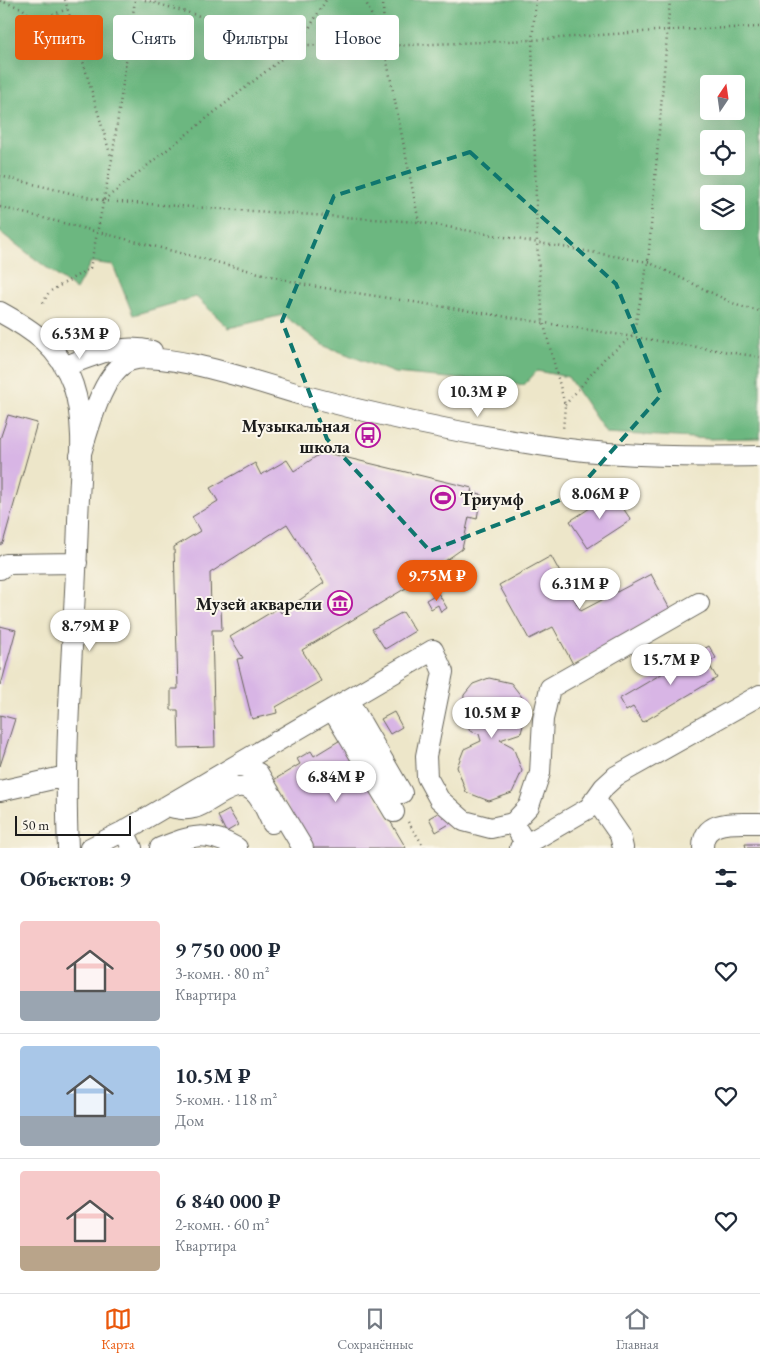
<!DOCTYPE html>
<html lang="ru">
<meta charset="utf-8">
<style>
:root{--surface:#fff;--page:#f6f6f7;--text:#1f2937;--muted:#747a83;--line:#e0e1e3;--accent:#ea580c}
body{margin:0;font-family:"EB Garamond",serif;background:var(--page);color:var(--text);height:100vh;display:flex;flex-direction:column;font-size:19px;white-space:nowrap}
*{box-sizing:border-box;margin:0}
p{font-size:16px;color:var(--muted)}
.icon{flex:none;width:28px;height:28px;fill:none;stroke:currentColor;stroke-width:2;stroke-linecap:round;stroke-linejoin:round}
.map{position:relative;height:848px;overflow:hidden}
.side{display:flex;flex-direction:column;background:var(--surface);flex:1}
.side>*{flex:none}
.hud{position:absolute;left:15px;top:15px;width:500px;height:45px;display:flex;gap:10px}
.needle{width:32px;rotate:13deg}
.buttons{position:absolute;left:700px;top:75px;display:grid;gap:10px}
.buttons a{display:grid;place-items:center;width:45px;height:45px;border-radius:5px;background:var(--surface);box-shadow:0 5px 20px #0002;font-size:25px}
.scale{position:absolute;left:15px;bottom:12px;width:116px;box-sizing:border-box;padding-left:5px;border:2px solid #1c1c1c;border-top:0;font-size:14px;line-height:18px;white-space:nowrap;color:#1c1c1c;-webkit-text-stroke:4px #fbf7ec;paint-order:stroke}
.price{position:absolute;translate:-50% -42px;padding:0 11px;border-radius:18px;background:#fff;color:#222;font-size:16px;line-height:32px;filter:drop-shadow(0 1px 2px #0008)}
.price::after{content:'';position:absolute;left:50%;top:30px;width:15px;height:11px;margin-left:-8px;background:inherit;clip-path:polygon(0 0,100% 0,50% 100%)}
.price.current{background:var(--accent);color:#fff}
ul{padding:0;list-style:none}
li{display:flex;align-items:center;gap:15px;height:125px;padding:0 20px}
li+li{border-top:1px solid var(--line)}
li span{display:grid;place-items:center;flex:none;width:140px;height:100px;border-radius:5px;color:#555}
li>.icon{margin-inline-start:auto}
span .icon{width:60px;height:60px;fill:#fffc;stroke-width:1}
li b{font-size:21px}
h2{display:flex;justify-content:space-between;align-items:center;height:60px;padding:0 20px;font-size:21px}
.pill{padding:0 18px;border-radius:5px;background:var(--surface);box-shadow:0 5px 20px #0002;font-size:18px;line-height:45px}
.pill.current{background:var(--accent);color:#fff}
.dock{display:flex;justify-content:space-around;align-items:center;height:70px;border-top:1px solid var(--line);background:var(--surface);font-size:14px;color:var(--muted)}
.dock a{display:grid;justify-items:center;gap:2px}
.dock .current{color:var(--accent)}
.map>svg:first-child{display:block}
.forest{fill:#6cb780;stroke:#446a4e;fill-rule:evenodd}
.building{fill:#d8b5e5}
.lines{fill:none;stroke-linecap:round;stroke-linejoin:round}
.minor-casing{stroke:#656359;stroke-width:22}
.path{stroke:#656359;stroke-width:2.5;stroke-dasharray:1 4;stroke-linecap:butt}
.minor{stroke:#fff;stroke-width:20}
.marked{fill:none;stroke:#0f766e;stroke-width:4;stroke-dasharray:10 6;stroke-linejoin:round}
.labels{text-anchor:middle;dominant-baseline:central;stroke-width:4;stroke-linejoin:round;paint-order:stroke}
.poi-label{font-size:18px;font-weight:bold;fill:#1c1c1c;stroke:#fbf7ec;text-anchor:end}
</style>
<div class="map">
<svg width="760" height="848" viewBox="0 0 760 848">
<rect width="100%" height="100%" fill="#fbf7ec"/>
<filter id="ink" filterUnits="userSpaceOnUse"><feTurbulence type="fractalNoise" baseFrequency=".02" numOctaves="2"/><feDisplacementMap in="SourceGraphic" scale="10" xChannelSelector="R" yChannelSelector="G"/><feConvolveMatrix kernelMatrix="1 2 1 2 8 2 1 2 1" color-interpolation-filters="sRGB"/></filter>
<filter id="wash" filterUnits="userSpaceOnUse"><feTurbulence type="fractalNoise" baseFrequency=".0096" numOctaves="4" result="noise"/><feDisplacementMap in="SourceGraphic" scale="20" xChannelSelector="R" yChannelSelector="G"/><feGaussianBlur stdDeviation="1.12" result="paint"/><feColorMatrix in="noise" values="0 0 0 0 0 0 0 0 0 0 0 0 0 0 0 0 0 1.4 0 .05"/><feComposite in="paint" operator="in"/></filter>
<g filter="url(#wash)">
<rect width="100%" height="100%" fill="#ede6c9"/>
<!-- forest -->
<path class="forest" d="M0,0H760V438L710,439L606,433L568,377L537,371L524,385L394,373L323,345L283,315L229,328L196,297L133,315L113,265L91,262L76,290L0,232ZM709,84H736V111H709ZM709,139H736V166H709ZM709,194H736V221H709Z"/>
<g id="blocks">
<!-- building -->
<path class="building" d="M8,415L37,423L3,543L0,545V439Z
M323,452L472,488L471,492L481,494L477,519L469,517L462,549L411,585L302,650L321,681L276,707L277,713L252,719L237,659L243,658L230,637L278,608L281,613L324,583L287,524L210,573L211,609L221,608L222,630H212L215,747L179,748L178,710H171V689H178L174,547L200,531L192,517L218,501L210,488L255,463L261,475L287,460L294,471Z
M613,493L631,520L588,548L570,521Z
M551,556L581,611L651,574L671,611L573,664L553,627L529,639L499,585Z
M438,593L447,608L441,612L438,605L431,609L426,600Z
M403,612L415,631L385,649L372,629Z
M0,626L16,630L1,685H0Z
M709,646L716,658L708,663L717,678L643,722L633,707L626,711L619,699Z
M489,678L511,683L525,701L526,714L521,733L500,740L513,747L522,771L512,793L489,801L466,792L457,767L464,749L481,741L479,734L470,731L462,718L464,695L473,684Z
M394,712L402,727L390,734L381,719Z
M0,715L15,719L0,766Z
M342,739L406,848H311L272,781L300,764L297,759L311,751L314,756Z
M229,810L238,825L226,832L218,816Z
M443,810L451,823L436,832L429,818Z
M745,844H760V848H746Z"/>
</g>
</g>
<g filter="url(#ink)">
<use href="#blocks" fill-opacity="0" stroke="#656359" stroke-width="1"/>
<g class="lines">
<defs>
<path id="minor" d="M0,312C33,330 60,348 73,385C87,427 79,478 78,521C75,630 63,739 68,848
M64,367C94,355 120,343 152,351
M80,456C89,429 102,372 129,361C161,348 266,385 302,395C387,418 473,436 560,448C626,457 694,457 760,456
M0,569L6,564L77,563
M348,700L402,793
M332,709L394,812
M239,764L258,773L303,848
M0,791L66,776
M595,799L620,835L623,848
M167,806C176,808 184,811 194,808C211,804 236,775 254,792C262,799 267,813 272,823
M124,831L132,848
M526,844L513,823L529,806L540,773L543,719L550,688L699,603
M90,848L124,831L433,650L443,672L426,756L427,777L439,799L464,821L491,828L513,823
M160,848C192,835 206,830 237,848
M520,848L589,808L604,787L616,776L760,695
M703,848C703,817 738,824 760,823"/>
</defs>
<!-- minor casing -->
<use href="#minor" class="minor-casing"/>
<!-- path -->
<path class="path" d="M65,0L111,157
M145,0L299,45L384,46L532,40L669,30L760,27
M365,0L383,42
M383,0L384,46L419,222
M536,0L532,40L537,243L543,321L565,405L563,430
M0,1L22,8L36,21L67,9
M0,176L103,201L419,222L648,262L739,306L760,311
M104,200L299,45L326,0
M0,207L306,285L760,357
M43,303L49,292L90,268L112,159L135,0
M565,405L605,358L633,336L648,262L670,0
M408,822L425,848"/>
<!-- minor -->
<use href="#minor" class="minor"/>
</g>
</g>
<!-- marked area -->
<path class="marked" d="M470,152L616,284L661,395L573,495L430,551L327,439L282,321L334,196Z"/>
<!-- icons -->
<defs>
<symbol id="bus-ring" viewBox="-11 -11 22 22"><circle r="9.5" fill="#fbf7ec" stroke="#b5179e" stroke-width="1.5"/><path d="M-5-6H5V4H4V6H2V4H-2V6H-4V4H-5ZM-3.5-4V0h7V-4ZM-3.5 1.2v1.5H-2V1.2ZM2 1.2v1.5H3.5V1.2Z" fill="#b5179e"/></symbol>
<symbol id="stadium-ring" viewBox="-11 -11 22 22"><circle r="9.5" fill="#fbf7ec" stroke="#b5179e" stroke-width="1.5"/><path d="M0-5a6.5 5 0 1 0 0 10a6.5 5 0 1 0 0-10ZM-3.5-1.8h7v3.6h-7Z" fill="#b5179e"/></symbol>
<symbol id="museum-ring" viewBox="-11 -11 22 22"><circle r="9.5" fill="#fbf7ec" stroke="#b5179e" stroke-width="1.5"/><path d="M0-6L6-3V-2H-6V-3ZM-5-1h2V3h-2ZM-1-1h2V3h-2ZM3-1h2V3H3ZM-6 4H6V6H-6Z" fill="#b5179e"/></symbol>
</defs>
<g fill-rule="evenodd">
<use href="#bus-ring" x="354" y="421" width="28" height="28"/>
<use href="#stadium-ring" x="429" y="484" width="28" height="28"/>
<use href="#museum-ring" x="326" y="589" width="28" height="28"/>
</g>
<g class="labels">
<!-- poi labels -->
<g class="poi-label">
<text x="350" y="425">Музыкальная<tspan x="350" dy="21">школа</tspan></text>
<text x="460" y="498" text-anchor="start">Триумф</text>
<text x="322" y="603">Музей акварели</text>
</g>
</g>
</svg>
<div class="buttons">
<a><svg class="needle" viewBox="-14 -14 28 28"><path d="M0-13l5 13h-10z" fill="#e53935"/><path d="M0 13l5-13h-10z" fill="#747a83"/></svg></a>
<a><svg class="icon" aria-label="locate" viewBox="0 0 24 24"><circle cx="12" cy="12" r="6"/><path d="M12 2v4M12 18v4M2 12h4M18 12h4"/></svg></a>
<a><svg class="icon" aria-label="layers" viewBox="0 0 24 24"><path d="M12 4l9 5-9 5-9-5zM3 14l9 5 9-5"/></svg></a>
</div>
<div class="scale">50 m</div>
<b class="price" style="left:80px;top:360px">6.53M ₽</b>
<b class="price" style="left:478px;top:418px">10.3M ₽</b>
<b class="price" style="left:600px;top:520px">8.06M ₽</b>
<b class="price current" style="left:437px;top:602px">9.75M ₽</b>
<b class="price" style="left:580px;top:610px">6.31M ₽</b>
<b class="price" style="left:90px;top:652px">8.79M ₽</b>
<b class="price" style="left:671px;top:686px">15.7M ₽</b>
<b class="price" style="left:492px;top:739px">10.5M ₽</b>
<b class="price" style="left:336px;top:803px">6.84M ₽</b>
<div class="hud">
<a class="pill current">Купить</a>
<a class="pill">Снять</a>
<a class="pill">Фильтры</a>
<a class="pill">Новое</a>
</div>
</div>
<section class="side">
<h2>Объектов: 9<svg class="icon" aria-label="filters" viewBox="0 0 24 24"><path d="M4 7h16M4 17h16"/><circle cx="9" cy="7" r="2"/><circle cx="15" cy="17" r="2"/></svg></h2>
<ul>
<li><span style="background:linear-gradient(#f6c9c9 70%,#9aa5b1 0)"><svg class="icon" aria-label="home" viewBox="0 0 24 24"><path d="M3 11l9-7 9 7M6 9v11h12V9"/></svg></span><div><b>9 750 000 ₽</b><p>3-комн. · 80 m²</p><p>Квартира</p></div><svg class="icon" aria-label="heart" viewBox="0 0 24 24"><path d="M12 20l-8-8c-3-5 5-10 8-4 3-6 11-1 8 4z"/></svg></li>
<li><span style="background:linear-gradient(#a9c7e8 70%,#9aa5b1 0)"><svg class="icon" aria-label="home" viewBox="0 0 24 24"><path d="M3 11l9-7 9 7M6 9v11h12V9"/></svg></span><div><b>10.5M ₽</b><p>5-комн. · 118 m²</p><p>Дом</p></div><svg class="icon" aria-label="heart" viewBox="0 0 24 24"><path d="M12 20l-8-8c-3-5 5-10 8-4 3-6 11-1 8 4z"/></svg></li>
<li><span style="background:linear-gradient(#f6c9c9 75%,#b9a48a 0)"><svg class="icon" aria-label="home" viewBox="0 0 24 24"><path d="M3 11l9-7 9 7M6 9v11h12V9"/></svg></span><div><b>6 840 000 ₽</b><p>2-комн. · 60 m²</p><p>Квартира</p></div><svg class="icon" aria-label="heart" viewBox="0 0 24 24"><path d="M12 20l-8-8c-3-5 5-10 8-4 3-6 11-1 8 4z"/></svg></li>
</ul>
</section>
<nav class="dock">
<a class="current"><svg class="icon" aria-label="map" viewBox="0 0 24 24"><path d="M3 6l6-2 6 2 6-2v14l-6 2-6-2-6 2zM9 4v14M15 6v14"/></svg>Карта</a>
<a><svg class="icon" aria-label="saved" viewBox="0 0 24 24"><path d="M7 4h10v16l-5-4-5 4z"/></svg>Сохранённые</a>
<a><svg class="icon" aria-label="home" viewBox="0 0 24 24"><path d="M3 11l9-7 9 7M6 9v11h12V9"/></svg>Главная</a>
</nav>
